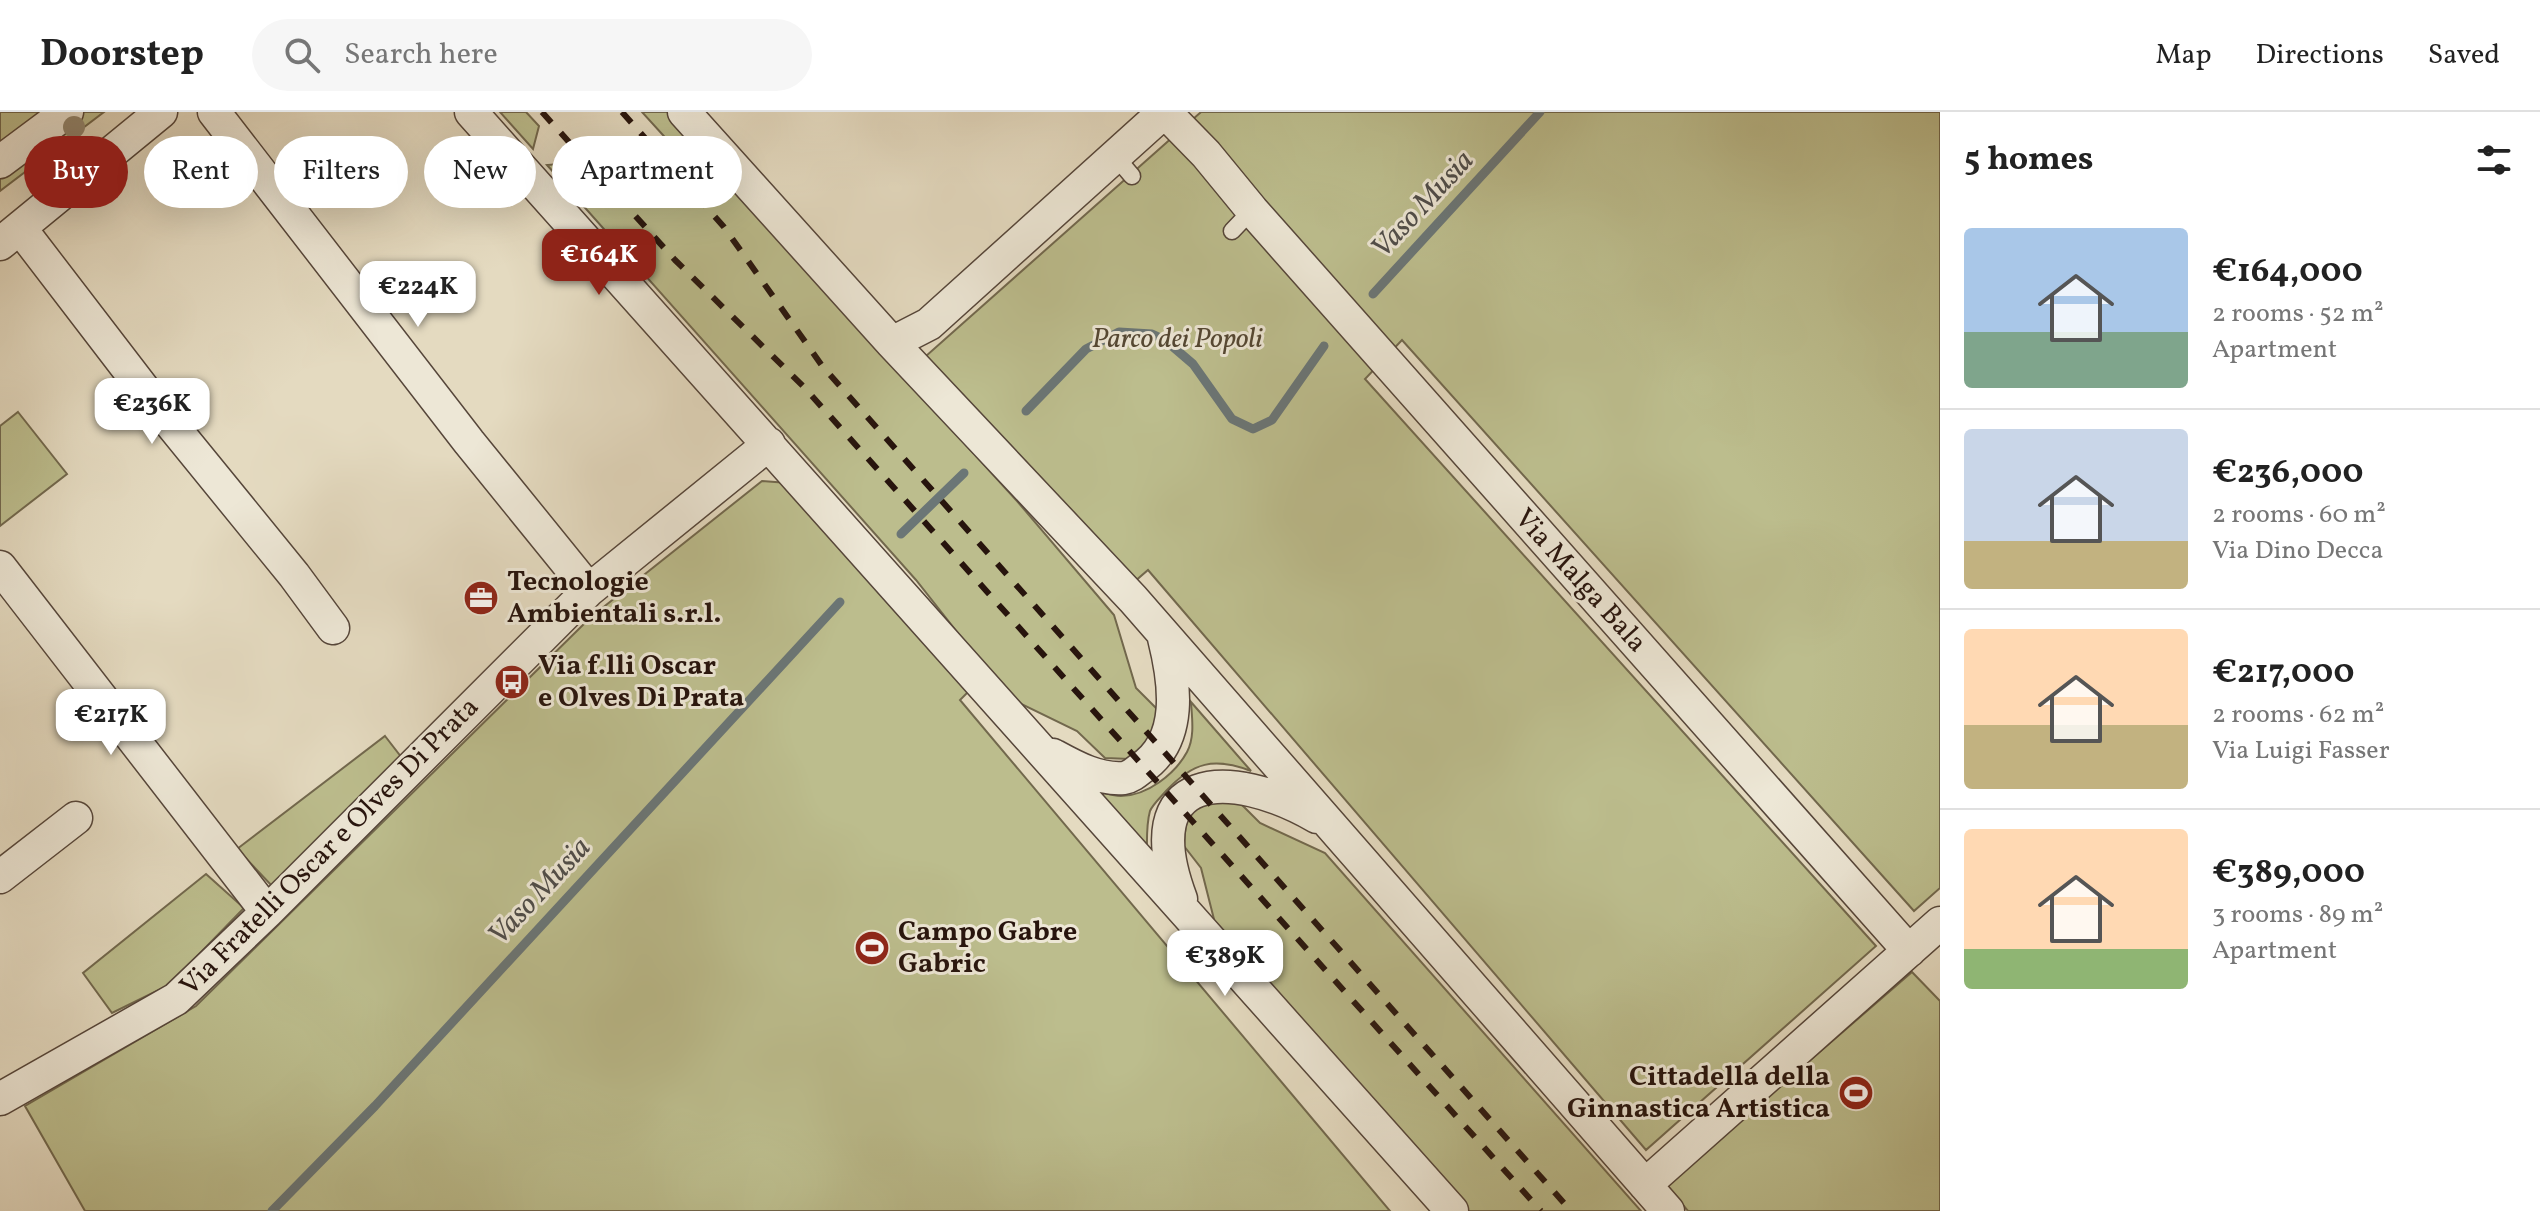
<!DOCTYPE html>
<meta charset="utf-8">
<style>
:root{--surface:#fff;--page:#f6f6f6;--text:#222;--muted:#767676;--line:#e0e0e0;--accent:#8f2418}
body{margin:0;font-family:Vollkorn,serif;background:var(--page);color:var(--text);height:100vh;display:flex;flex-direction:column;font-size:30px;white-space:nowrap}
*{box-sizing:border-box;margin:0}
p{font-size:26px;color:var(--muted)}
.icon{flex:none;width:44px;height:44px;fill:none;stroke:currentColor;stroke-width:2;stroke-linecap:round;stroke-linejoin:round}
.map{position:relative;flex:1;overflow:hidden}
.details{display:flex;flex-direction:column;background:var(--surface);width:600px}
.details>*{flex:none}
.hud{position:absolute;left:24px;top:24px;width:760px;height:72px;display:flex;gap:16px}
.price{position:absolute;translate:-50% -68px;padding:0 18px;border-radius:16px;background:#fff;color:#222;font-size:26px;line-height:52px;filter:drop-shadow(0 2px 4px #0008)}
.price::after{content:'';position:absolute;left:50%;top:48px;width:24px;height:18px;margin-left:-12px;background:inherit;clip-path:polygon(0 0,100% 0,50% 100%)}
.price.on{background:var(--accent);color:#fff}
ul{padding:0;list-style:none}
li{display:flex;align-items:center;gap:24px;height:200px;padding:0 24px}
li+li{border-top:2px solid var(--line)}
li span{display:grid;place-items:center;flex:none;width:224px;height:160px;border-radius:8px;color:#555}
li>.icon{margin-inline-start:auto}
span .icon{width:96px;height:96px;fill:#fffc;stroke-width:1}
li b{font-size:34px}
h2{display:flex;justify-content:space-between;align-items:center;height:96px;padding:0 24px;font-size:34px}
.chip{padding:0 28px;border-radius:36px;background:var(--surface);box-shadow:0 8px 32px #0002;font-size:28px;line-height:72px}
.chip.on{background:var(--accent);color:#fff}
header{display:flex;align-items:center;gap:48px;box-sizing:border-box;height:112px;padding:0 40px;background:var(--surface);border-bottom:2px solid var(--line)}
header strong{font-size:38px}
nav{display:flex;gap:44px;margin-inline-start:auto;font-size:28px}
.search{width:560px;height:72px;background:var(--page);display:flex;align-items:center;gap:20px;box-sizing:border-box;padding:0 28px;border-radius:44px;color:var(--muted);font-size:30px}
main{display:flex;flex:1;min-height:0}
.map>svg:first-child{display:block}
.green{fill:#bcbd8d;stroke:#72684d;stroke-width:2}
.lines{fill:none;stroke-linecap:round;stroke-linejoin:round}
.stream{stroke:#6b7676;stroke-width:9}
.service-casing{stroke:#56463a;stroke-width:19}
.minor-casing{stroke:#56463a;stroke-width:35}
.service{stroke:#ede7d6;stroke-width:16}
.minor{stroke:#ede7d6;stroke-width:32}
.rail{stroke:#27140d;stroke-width:6;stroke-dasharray:14 14;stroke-linecap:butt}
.tree{fill:#958972}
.labels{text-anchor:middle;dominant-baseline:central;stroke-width:6;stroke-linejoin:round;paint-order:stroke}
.park-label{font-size:28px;font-style:italic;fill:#544733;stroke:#ede7d6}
.street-label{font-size:28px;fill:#27140d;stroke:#ede7d6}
.poi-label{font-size:28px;font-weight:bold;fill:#27140d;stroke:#ede7d6;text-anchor:start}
.water-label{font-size:30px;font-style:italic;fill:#4f4d4a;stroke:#ede7d6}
</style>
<header>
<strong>Doorstep</strong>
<div class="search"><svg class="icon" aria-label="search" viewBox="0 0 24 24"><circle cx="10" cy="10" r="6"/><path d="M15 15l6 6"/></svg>Search here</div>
<nav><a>Map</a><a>Directions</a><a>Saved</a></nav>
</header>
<main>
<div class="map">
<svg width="1940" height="1099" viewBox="0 0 1940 1099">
<rect width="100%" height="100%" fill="#e4dac0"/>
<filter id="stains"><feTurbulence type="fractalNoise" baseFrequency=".0025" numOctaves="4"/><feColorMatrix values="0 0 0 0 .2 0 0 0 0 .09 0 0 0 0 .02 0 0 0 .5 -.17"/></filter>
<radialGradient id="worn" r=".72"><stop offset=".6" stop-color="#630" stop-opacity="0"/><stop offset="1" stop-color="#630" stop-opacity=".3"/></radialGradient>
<!-- green -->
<path class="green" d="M0,0H47L0,35Z
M78,0H104L0,79V59Z
M500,0H526L539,14L533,37Z
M642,0H671L866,223L1017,389L1114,503L1136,576L1156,596V625L1130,647L1105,646L1077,619L1009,586L916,468L547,53L571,51L608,94L672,33Z
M1201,0H1940V776L1914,799L1402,228L1365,267L1876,834L1646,1038L1148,458L1134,470L926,244Z
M18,300L67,362L0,414V314Z
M762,369L788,371L970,578L960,588L1390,1099H85L25,994L196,894L591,505Z
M1191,590L1251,659C1214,645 1193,650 1166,679C1161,685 1153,692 1150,699C1146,713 1147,729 1147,743L1090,677C1100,679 1111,684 1121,684C1147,684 1175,662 1187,640C1195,625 1192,606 1191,590Z
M385,624L405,650L273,775L237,737Z
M1211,685L1240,691L1260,711L1325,741L1641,1099H1465L1219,827L1201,756L1184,734C1185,706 1187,699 1211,685Z
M206,762L244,796L169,873L112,901L83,861Z
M1912,860L1940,889V1099H1688L1666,1073Z"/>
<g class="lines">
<!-- stream -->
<path class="stream" d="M1373,182L1540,0
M1026,299L1086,237L1119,220L1152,222L1165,228L1193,252L1232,307L1253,317L1272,308L1324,234
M901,422L964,361
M272,1099L375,994L840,490"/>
<defs>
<path id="service" d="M1115,44L1132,64
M1232,119L1252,98"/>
<path id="minor" d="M214,0L469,330L589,478
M471,0L1452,1099
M684,0L892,231L1133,487L1668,1099
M1165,0L1206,42L1252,98L1909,839
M0,50L67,0
M20,116L158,296L294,463L333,516
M0,132L161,0
M892,231L929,212L1164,0
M0,455L267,800
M1053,643C1075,655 1098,668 1124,666C1130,665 1135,661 1140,657C1184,629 1175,570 1164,526
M0,765L76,706
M1181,787C1133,659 1228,654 1317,705
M0,987L176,887L267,800L589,478L769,332
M1645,1073L1940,811"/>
</defs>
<!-- service casing -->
<use href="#service" class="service-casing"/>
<!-- minor casing -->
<use href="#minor" class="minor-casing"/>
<!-- service -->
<use href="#service" class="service"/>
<!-- minor -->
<use href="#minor" class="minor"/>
<!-- rail -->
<path class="rail" d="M542,0L675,148L803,274L1541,1099
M622,0L724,115L823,255L1571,1099"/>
</g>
<!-- trees -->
<circle class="tree" cx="74" cy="15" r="11"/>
<!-- icons -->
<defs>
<symbol id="office-disc" viewBox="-11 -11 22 22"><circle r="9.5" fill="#8f2418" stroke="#ede7d6"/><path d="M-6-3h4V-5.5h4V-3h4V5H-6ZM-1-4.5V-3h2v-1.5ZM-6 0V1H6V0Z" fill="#fff"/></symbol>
<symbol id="bus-disc" viewBox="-11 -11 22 22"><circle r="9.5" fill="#8f2418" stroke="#ede7d6"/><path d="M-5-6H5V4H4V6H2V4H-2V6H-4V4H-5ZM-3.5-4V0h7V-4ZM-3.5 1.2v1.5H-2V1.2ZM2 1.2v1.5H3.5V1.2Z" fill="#fff"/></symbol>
<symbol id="stadium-disc" viewBox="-11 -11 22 22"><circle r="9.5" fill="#8f2418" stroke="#ede7d6"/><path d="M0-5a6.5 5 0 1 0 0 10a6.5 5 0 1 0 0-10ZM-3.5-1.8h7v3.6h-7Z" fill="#fff"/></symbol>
</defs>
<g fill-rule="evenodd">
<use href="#office-disc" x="461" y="466" width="40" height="40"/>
<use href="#bus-disc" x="492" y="550" width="40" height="40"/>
<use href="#stadium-disc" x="852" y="816" width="40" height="40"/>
<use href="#stadium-disc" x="1836" y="961" width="40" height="40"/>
</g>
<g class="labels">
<!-- park labels -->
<g class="park-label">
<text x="1177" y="227">Parco dei Popoli</text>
</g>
<!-- street labels -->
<g class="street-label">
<text transform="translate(1580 469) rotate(48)">Via Malga Bala</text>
<text transform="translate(330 735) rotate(-45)">Via Fratelli Oscar e Olves Di Prata</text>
</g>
<!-- poi labels -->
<g class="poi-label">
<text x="507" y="470">Tecnologie<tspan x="507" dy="32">Ambientali s.r.l.</tspan></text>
<text x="538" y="554">Via f.lli Oscar<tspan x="538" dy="32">e Olves Di Prata</tspan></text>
<text x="898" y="820">Campo Gabre<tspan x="898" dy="32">Gabric</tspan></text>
<text x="1830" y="965" text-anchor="end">Cittadella della<tspan x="1830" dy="32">Ginnastica Artistica</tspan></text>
</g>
<!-- water labels -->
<g class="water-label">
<text transform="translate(1423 93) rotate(-47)">Vaso Musia</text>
<text transform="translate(540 780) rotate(-47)">Vaso Musia</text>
</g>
</g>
<rect width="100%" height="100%" filter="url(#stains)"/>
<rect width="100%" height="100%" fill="url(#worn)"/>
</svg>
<b class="price on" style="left:599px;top:185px">€164K</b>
<b class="price" style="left:418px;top:217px">€224K</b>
<b class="price" style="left:152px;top:334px">€236K</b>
<b class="price" style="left:111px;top:645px">€217K</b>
<b class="price" style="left:1225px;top:886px">€389K</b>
<div class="hud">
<a class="chip on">Buy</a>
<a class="chip">Rent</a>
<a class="chip">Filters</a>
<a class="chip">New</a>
<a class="chip">Apartment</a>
</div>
</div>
<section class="details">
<h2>5 homes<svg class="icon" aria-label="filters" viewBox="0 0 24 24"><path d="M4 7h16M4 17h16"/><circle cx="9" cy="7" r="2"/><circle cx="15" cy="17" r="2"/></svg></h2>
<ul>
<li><span style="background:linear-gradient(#a9c7e8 65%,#7fa58c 0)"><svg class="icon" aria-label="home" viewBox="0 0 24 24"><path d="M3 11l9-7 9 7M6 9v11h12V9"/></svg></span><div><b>€164,000</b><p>2 rooms · 52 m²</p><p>Apartment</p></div></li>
<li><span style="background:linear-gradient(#c9d6e8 70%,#c2b280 0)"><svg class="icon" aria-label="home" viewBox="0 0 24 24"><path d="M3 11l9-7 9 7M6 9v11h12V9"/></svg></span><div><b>€236,000</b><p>2 rooms · 60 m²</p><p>Via Dino Decca</p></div></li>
<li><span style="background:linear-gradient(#ffd9b3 60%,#c2b280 0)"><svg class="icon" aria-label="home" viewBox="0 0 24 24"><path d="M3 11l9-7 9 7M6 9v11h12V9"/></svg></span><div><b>€217,000</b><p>2 rooms · 62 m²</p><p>Via Luigi Fasser</p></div></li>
<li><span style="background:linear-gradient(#ffd9b3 75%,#8fb573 0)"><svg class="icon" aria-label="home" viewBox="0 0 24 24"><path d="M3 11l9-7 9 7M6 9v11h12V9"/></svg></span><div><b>€389,000</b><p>3 rooms · 89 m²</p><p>Apartment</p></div></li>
</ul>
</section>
</main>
